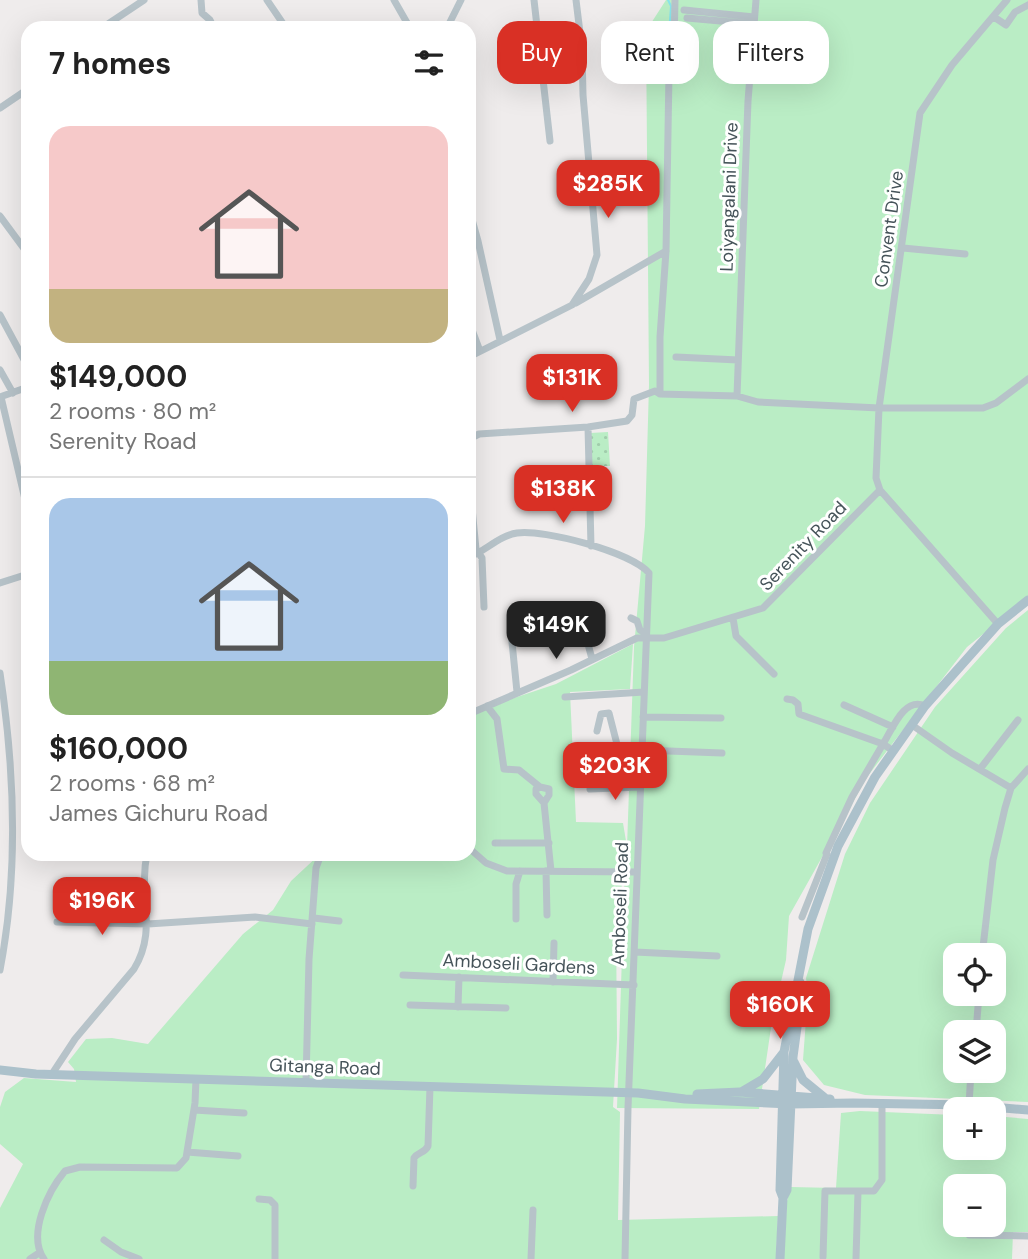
<!DOCTYPE html>
<meta charset="utf-8">
<style>
:root{--surface:#fff;--page:#f6f6f6;--text:#222;--muted:#767676;--line:#e0e0e0;--accent:#d93025}
body{margin:0;font-family:"DM Sans",sans-serif;background:var(--page);color:var(--text);height:100vh;display:flex;flex-direction:column;font-size:26px;white-space:nowrap}
*{box-sizing:border-box;margin:0}
p{font-size:23px;color:var(--muted)}
.icon{flex:none;width:38px;height:38px;fill:none;stroke:currentColor;stroke-width:2;stroke-linecap:round;stroke-linejoin:round}
.map{position:relative;flex:1;overflow:hidden}
.sheet{position:absolute;left:21px;top:21px;width:455px;height:840px;display:flex;flex-direction:column;background:var(--surface);border-radius:21px;box-shadow:0 7px 28px #0002}
.sheet>*{flex:none}
.top-card{position:absolute;left:497px;top:21px;width:425px;height:63px;display:flex;gap:14px}
.fabs{position:absolute;left:943px;top:943px;display:grid;gap:14px}
.fabs a{display:grid;place-items:center;width:63px;height:63px;border-radius:14px;background:var(--surface);box-shadow:0 7px 28px #0002;font-size:35px}
.price{position:absolute;translate:-50% -60px;padding:0 16px;border-radius:14px;background:var(--accent);color:#fff;font-size:23px;line-height:46px;filter:drop-shadow(0 2px 4px #0008)}
.price::after{content:'';position:absolute;left:50%;top:42px;width:21px;height:16px;margin-left:-10px;background:inherit;clip-path:polygon(0 0,100% 0,50% 100%)}
.price.current{background:#222;color:#fff}
ul{padding:0;list-style:none}
li{display:grid;align-content:center;gap:14px;height:371px;padding:0 28px}
li+li{border-top:2px solid var(--line)}
li span{display:grid;place-items:center;height:217px;border-radius:21px;color:#555}
li>.icon{margin-inline-start:auto}
span .icon{width:126px;height:126px;fill:#fffc;stroke-width:1}
li b{font-size:30px}
h2{display:flex;justify-content:space-between;align-items:center;height:84px;padding:0 28px;font-size:30px}
.pill{padding:0 24px;border-radius:21px;background:var(--surface);box-shadow:0 7px 28px #0002;font-size:24px;line-height:63px}
.pill.current{background:var(--accent);color:#fff}
.map>svg:first-child{display:block}
.park{fill:url(#park-dots)}
.garden{fill:#baedc5;fill-rule:evenodd}
.lines{fill:none;stroke-linecap:round;stroke-linejoin:round}
.stream{stroke:#88e4e9;stroke-width:2}
.minor{stroke:#b7c3c9;stroke-width:7}
.major{stroke:#acc1cb;stroke-width:9}
.labels{text-anchor:middle;dominant-baseline:central;stroke-width:6;stroke-linejoin:round;paint-order:stroke}
.street-label{font-size:18px;fill:#455359;stroke:#fff}
</style>
<div class="map">
<svg width="1028" height="1259" viewBox="0 0 1028 1259">
<defs>
<pattern id="park-dots" width="8" height="8" patternUnits="userSpaceOnUse" patternTransform="scale(1.75)"><rect width="8" height="8" fill="#baedc5"/><path d="M2 2h.1M6 6h.1" fill="none" stroke="#a1cdac" stroke-width="1.8" stroke-linecap="round"/></pattern>
</defs>
<rect width="100%" height="100%" fill="#efecec"/>
<!-- park -->
<path class="park" d="M608,432L610,466H590V433Z
M81,898L137,904L141,925L78,926Z"/>
<!-- garden -->
<path class="garden" d="M666,0H1028V598L967,647L896,739L867,777L789,916L786,960L772,1021L759,1109L617,1108L625,864L616,924L617,1039L613,1107L620,1112L618,1220L778,1216L776,1259H0V1208L23,1164L0,1144V1107L5,1092L24,1078L76,1082L74,1069L68,1062L86,1039L112,1038L148,1044L243,934L273,910L291,881L320,854H469V713L556,684L633,644L630,689L570,692L576,822L623,823L627,847L634,647L645,526L649,385L646,31Z
M1028,610V1102L865,1095L824,1085L803,1060L808,993L806,978L845,854L870,803L935,707L1006,628ZM956,956H994V994H956ZM956,1032H994V1071H956Z
M860,1111L955,1115L956,1148H994V1116L1028,1119V1232H1013L1012,1259H783L787,1201L791,1187L836,1188L841,1113ZM956,1186H994V1225H956Z"/>
<g class="lines">
<!-- stream -->
<path class="stream" d="M668,0L671,6L668,48L669,51
M672,55L676,60L674,67L676,73"/>
<!-- minor -->
<path class="minor" d="M201,0L202,13L210,20L214,28
M267,0L286,28
M394,0L410,28
M534,0L550,141
M684,10L754,17
M994,17L1006,25L1015,12L1028,5
M687,18L754,24
M102,28L144,0
M447,28L461,0
M0,108L28,89
M469,209L478,241L500,340
M0,216L28,254
M903,248L965,254
M576,303L666,251
M0,315L28,367
M469,322L480,351
M469,357L572,305L589,279L597,255L583,95L582,49L576,0
M676,357L738,360
M0,370L13,393
M660,394V337L666,251L669,73L670,57L674,45L675,0
M737,396L748,101L756,0
M0,397L28,387
M1,397L28,512
M588,427L591,546
M469,439L479,434L588,427L627,421L632,415L634,399L655,391L660,394L737,396L758,402L879,408H983L996,403L1028,379
M469,477L476,549L482,558L484,607
M469,557C486,551 498,536 517,533C544,529 631,552 649,573L628,1108L625,1259
M0,583L28,574
M631,618L637,621L640,630L646,633
M733,618L736,636L774,674
M998,624L880,490L876,478L879,408L920,113L952,65L1007,0
M588,626V644L592,659
M511,632L517,692
M0,673C15,772 19,871 0,970
M565,697L644,692
M787,699L793,700L798,704L799,714L883,744L852,797L826,853
M844,705L893,727
M487,706L497,719L504,769L519,770L540,787
M469,714L571,670L637,638H664L763,608L880,490
M643,717L721,718
M912,725L952,753L1011,788
M597,731L601,714L609,713L621,760L641,761
M642,750L722,753
M892,750L883,744C892,730 904,696 925,706
M980,769L1018,720
M590,789L640,787
M544,803L536,794V789L540,787L549,789V795L544,803L551,871
M495,843H549
M469,848L486,863L507,871L637,872
M546,871L547,915
M802,917L827,854
M314,918L339,921
M516,919V884L520,871
M57,922L148,924L255,917L312,924
M635,952L717,956
M982,956L993,860L1005,808L1011,788L1028,769
M403,975L634,985
M553,982L554,943
M410,1005L506,1008
M458,1007L459,977
M976,1032L979,994
M52,1074L75,1039L134,969C158,930 138,896 147,854
M306,1082L309,959L316,868L321,854
M969,1105L971,1071
M194,1110L244,1113
M187,1152L238,1156
M413,1186L414,1158C418,1152 425,1153 428,1146L430,1087
M985,1186L986,1181
M259,1199L270,1200L275,1205V1259
M969,1235L1028,1236
M104,1240L121,1252L139,1259
M823,1257L825,1191H874L882,1180V1103
M856,1258L858,1192
M30,1259L39,1253
M44,1259C27,1235 48,1191 65,1171L80,1167L177,1168L186,1158L195,1103L196,1079
M531,1259L533,1210"/>
<!-- major -->
<path class="major" d="M794,1062L803,1080L825,1098
M0,1070L36,1074L638,1093L685,1099L790,1104L853,1103L969,1105L1028,1110
M741,1092L763,1079L784,1052
M697,1094L740,1092L830,1099
M783,1198L787,1190L793,1057L802,990L800,982
M780,1259L783,1198L780,1190L784,1052L808,929L838,846L875,777L925,706L998,624L1028,600"/>
</g>
<g class="labels">
<!-- street labels -->
<g class="street-label">
<text transform="translate(729 197) rotate(-88)">Loiyangalani Drive</text>
<text transform="translate(889 229) rotate(-82)">Convent Drive</text>
<text transform="translate(803 546) rotate(-46)">Serenity Road</text>
<text transform="translate(620 904) rotate(-88)">Amboseli Road</text>
<text transform="translate(519 964) rotate(3)">Amboseli Gardens</text>
<text transform="translate(325 1067) rotate(2)">Gitanga Road</text>
</g>
</g>
</svg>
<div class="fabs">
<a><svg class="icon" aria-label="locate" viewBox="0 0 24 24"><circle cx="12" cy="12" r="6"/><path d="M12 2v4M12 18v4M2 12h4M18 12h4"/></svg></a>
<a><svg class="icon" aria-label="layers" viewBox="0 0 24 24"><path d="M12 4l9 5-9 5-9-5zM3 14l9 5 9-5"/></svg></a>
<a>+</a>
<a>−</a>
</div>
<b class="price" style="left:608px;top:220px">$285K</b>
<b class="price" style="left:572px;top:414px">$131K</b>
<b class="price" style="left:563px;top:525px">$138K</b>
<b class="price current" style="left:556px;top:661px">$149K</b>
<b class="price" style="left:615px;top:802px">$203K</b>
<b class="price" style="left:102px;top:937px">$196K</b>
<b class="price" style="left:780px;top:1041px">$160K</b>
<div class="top-card">
<a class="pill current">Buy</a>
<a class="pill">Rent</a>
<a class="pill">Filters</a>
</div>
<section class="sheet">
<h2>7 homes<svg class="icon" aria-label="filters" viewBox="0 0 24 24"><path d="M4 7h16M4 17h16"/><circle cx="9" cy="7" r="2"/><circle cx="15" cy="17" r="2"/></svg></h2>
<ul>
<li><span style="background:linear-gradient(#f6c9c9 75%,#c2b280 0)"><svg class="icon" aria-label="home" viewBox="0 0 24 24"><path d="M3 11l9-7 9 7M6 9v11h12V9"/></svg></span><div><b>$149,000</b><p>2 rooms · 80 m²</p><p>Serenity Road</p></div></li>
<li><span style="background:linear-gradient(#a9c7e8 75%,#8fb573 0)"><svg class="icon" aria-label="home" viewBox="0 0 24 24"><path d="M3 11l9-7 9 7M6 9v11h12V9"/></svg></span><div><b>$160,000</b><p>2 rooms · 68 m²</p><p>James Gichuru Road</p></div></li>
</ul>
</section>
</div>
